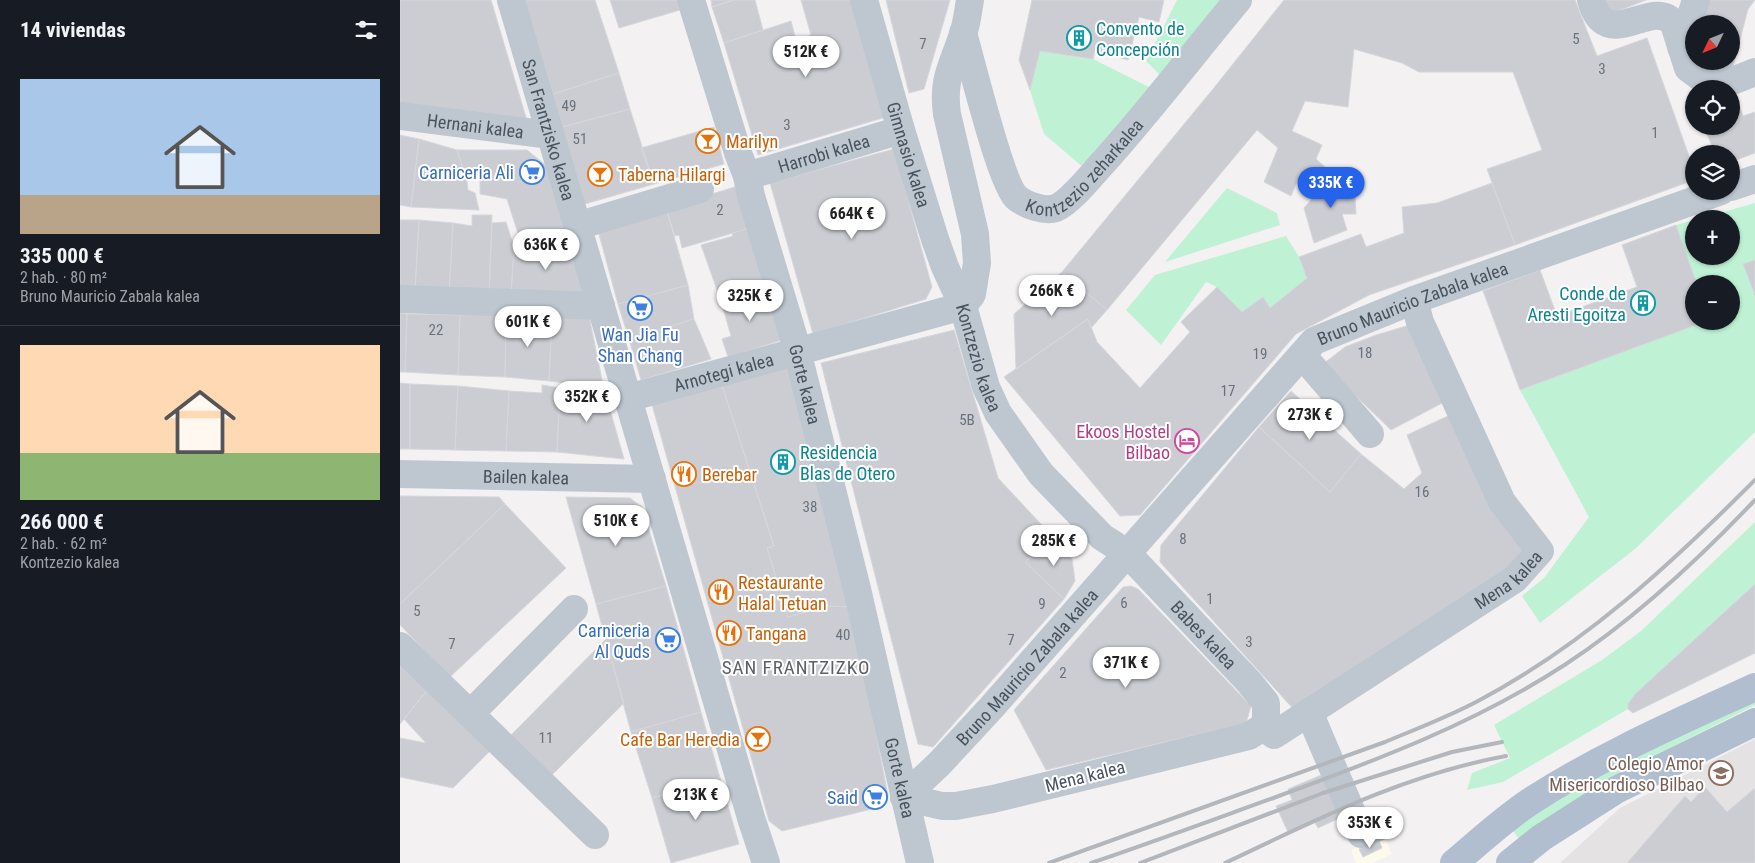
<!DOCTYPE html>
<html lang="es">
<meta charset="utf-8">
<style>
:root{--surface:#171b24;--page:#242831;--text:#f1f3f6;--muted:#9ea1a6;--line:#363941;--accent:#2563eb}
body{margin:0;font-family:"Roboto Condensed",sans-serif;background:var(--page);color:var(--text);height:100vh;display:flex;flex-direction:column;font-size:19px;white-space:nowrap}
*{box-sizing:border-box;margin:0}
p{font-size:16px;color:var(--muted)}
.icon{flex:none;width:28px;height:28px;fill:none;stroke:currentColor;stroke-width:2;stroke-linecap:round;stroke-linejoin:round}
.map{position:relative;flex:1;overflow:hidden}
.side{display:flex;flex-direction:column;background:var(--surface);width:400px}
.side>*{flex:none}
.needle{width:32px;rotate:227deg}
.buttons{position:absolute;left:1285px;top:15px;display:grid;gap:10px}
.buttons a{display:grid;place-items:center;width:55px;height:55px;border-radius:50%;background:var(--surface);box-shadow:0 1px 4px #0004;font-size:25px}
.price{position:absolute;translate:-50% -42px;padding:0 11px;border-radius:18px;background:#fff;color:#222;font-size:16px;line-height:32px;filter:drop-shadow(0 1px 2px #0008)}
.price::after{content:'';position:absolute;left:50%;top:30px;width:15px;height:11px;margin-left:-8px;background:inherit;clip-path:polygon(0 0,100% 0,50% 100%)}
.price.current{background:var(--accent);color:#fff}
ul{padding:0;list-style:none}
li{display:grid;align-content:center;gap:10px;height:265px;padding:0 20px}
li+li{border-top:1px solid var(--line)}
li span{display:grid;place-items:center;height:155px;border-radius:0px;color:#555}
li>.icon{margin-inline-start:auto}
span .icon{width:90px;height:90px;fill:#fffc;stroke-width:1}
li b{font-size:21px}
h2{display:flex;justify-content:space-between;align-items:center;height:60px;padding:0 20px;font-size:21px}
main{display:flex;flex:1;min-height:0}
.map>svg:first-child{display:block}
.commercial{fill:#fdf9eb}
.education{fill:#e4e2e3}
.green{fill:#bff2d5}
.building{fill:#cbcdd3;stroke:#d5d7dc}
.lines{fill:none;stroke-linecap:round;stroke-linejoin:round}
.minor{stroke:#bec7d0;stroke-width:28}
.major{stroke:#b0bed0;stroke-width:28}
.rail{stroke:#b3b6bb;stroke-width:4}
.labels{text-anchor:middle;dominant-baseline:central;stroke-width:4;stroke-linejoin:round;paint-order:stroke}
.number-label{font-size:15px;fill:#69727c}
.culture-label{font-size:18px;fill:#0d838f;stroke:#fff;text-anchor:start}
.street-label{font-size:18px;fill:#48535f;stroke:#fff}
.food-label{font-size:18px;fill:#c56008;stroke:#fff;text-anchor:start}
.shop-label{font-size:18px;fill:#366cbe;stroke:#fff;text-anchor:end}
.hotel-label{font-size:18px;fill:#b23c85;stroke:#fff;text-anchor:end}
.education-label{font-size:18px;fill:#785e54;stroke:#fff;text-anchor:end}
.neighbourhood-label{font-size:19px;letter-spacing:1px;fill:#5d6166;stroke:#fff}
</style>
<main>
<section class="side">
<h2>14 viviendas<svg class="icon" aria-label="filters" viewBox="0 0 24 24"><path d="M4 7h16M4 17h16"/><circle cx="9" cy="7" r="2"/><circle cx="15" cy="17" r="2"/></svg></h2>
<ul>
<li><span style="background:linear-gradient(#a9c7e8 75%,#b9a48a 0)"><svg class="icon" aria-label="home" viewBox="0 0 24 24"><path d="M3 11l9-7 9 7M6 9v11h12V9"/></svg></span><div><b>335 000 €</b><p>2 hab. · 80 m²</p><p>Bruno Mauricio Zabala kalea</p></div></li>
<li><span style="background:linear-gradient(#ffd9b3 70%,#8fb573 0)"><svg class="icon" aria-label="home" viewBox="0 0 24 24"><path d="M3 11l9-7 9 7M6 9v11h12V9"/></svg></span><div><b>266 000 €</b><p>2 hab. · 62 m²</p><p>Kontzezio kalea</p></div></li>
</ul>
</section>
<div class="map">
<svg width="1355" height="863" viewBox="0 0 1355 863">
<rect width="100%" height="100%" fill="#f3f1f1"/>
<!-- commercial -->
<path class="commercial" d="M984,836L992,854L973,863H956L951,850Z"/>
<!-- education -->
<path class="education" d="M1355,739V863H1160L1220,808Z"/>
<!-- green -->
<path class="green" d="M777,0H825L761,76L746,61Z
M640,51L693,59L751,88L684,168L644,134L630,90Z
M827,188L877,213L880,225L765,262Z
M1355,203V432L1235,549L1140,623L1122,596L1144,578L1189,517L1120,390L1307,321H1331V284H1297L1276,225L1294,220V256H1331V219H1299Z
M886,236L899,257L907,278L870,308L863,297L842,312L817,287L806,282L761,345L726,310L755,275Z
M1355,522V584L1235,694L1228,704V709L1103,782L1067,790L1072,773L1110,758L1094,725L1202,660L1241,631Z
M1355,695V705L1199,784L1119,839L1111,828L1150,801Z"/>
<!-- building -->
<path class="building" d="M0,0H91L128,124L0,105Z
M125,0H195L219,73L153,94Z
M210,0H277L280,10L219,28Z
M311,0H334L312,7Z
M334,0H355L363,30L324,43L312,7Z
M401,0H453L486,117L358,155L324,43L391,21L396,40L411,35Z
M486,0H550L524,89L509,93Z
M632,0H764L759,22L739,17L728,60L695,51L693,59L640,51L630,90L619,60Z
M884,0H1175L1197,56L1247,38L1294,170V180L1115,245L1087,169L1142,150L1113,72H1019L1002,63L954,49L948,107L905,101L892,131L922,145L916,159L927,169L910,182L900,174L891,196L864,182L878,148L857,130L707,310L662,272L813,89Z
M1202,0H1246L1208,15Z
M1310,0H1355L1348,9L1331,74L1292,62L1331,61V24H1303Z
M219,73L230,109L162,127L153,94Z
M1334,91L1343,116L1355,112V153L1331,162V154H1315L1304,126H1331V92Z
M230,109L254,184L185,204L162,127Z
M314,127L324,164L254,184L241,148Z
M0,135L19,139L11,207L0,205Z
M19,139L57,150L67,182L68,190L75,193L79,210L11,207Z
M494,149L532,287L526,299L413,334L370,183Z
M57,150H127L153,171L169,241L122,246L107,199L80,194V178L66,177Z
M954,179L956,214H942L947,230L914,243L904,208L926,183Z
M1092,183L1115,245L969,295L896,334L740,515L720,516L604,377L688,319L697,342L740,388L790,332L781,322L817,287L842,312L863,297L870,308L907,278L899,257L961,234L966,247L1004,233L1002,207L1037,203Z
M338,186L350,228L282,248L279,235L275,236L266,208Z
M266,208L288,285L218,304L197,227Z
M72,215H92L89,295L49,293L53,223L72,226Z
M0,220H19L15,291H0Z
M19,220L53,223L49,293L15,291Z
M106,222L114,247L111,296L89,295L92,223Z
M1276,225L1297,284H1294V321H1307L1120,390L1083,291L1140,270L1157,316L1237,287L1222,245Z
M350,228L365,287L321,301L301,245L333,236L332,233Z
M169,241L187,296H111L114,247Z
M1355,260V295L1343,264Z
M662,272L707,310L691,328L688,319L616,369L614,314Z
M288,285L294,319L229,339L218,304Z
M365,287L382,340L328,357L322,339L331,336L321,301Z
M0,313L7,314L5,372H0Z
M7,314L60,315L58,375L5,372Z
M60,315H106L105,377L58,375Z
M106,315L152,318L149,381L105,377Z
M189,316L203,385H182L166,388L165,383L149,381L152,318Z
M294,319L311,359L241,380L229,339Z
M1013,324L1046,401L991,430L923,364L945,347L976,335Z
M554,330L598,478L653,537L625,562L664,599L533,747L518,744L421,363Z
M377,363L398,376L452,607L427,606L388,617L367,548L374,546L320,379Z
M320,379L374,546L367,548L388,617L427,606L452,607L488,796L480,807L382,831L369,821L251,401Z
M0,383L10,384V449H0Z
M10,384L58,386L55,450L10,449Z
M142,385L160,388L157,452L106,451L109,391L142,393Z
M182,385H203L224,459L157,452L160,388Z
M58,386L109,391L106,451L55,450Z
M891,391L961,454L930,492L859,427Z
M1050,415L1128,556L897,713L760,562L761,545L859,427L930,492L961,454L1004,489L1022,473L1007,435Z
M0,496L99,497L105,504L0,604Z
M166,497L230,498L242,507L266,586L196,604Z
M105,504L166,568L50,677L0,625V604Z
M653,537L672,559L675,581L664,599L625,562Z
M1355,584V653L1233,713L1228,709V704L1235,694Z
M266,586L301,712L231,732L196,604Z
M731,586L738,589L851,706L846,723L646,770L614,710L723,587Z
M206,639L224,703L152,775L111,735Z
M0,663L28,689L0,724Z
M28,689L91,750L53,788L0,777V738L26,743L4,719Z
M301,712L320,778L252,798L231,732Z
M931,771L948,814L918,828L914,821L888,832L876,806L892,800L888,789Z
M320,778L339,844L271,863L252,798Z
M1305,787L1327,812L1355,788V863H1227L1285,796L1291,802Z
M979,841L982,848L963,857L959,849Z"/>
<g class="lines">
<!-- minor -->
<g class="minor">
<path id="s1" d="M111,0L352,821L366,863"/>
<path id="s2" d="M291,0L338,153L347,176L351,196L393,335L457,589L520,863"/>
<path id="s3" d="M464,0L501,130L535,239L545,267L563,306L586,387L598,413L641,474L702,537L727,553L849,682L866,703V722L863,727L849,736L593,799L556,806H542L504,797"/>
<path d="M1191,0C1193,7 1196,16 1202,20C1222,37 1257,0 1274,24L1288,68L1304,80L1317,84H1325L1355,72"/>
<path id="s4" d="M563,33C571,60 601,185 617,198C626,205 645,212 656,208C670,202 690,177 700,166C748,113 792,55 838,0"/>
<path d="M1281,47L1296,0"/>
<path id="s5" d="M0,116L151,135"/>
<path id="s6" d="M347,176L501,130"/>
<path d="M1331,187L1355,179"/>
<path d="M177,226L300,189"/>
<path d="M0,299L201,306"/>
<path d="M563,306L572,294L577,263L575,234L547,114C542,78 553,66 563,34C567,23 568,11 570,0"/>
<path d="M902,355L970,434"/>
<path id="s7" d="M228,398L563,306"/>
<path id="s8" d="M0,474L252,479"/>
<path d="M0,646L195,835"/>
<path d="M909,712L961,834"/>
<path d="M70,714L174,609"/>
<path id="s9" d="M863,727L874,735L1115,579L1140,551L1102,502L1020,322L1014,300"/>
<path id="s10" d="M504,797L539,764L591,708L914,341L1014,300L1321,191"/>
<path d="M973,829L986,824"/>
</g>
<!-- major -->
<path class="major" d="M1054,863C1079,842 1104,819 1131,801C1202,755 1279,722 1355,687
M1110,863L1141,838L1216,790L1355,722"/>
<!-- rail -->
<path class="rail" d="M649,863L985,742C1016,729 1048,717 1078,701C1184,645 1271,564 1355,480
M691,863C753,842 815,819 876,797C977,760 1076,723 1166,664C1236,618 1298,560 1355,500
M740,863L923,793L1052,752L1102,742
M825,863C916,820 1006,774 1106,756"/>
</g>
<!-- icons -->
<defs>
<symbol id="building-ring" viewBox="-11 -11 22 22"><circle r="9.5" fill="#fff" stroke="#0f9aa8" stroke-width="1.5"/><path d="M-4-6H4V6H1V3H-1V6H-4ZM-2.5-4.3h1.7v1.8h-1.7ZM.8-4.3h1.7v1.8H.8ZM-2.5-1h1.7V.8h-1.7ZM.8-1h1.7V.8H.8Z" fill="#0f9aa8"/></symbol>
<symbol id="bar-ring" viewBox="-11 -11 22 22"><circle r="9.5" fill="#fff" stroke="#e8710a" stroke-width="1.5"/><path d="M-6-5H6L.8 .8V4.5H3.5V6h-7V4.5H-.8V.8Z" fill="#e8710a"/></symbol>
<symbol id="supermarket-ring" viewBox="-11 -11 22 22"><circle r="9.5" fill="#fff" stroke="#3f7fe0" stroke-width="1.5"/><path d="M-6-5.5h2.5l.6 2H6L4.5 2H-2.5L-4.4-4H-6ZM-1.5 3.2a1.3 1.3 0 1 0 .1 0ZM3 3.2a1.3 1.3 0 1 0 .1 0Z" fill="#3f7fe0"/></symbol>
<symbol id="hotel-ring" viewBox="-11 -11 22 22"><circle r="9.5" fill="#fff" stroke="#d1479c" stroke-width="1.5"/><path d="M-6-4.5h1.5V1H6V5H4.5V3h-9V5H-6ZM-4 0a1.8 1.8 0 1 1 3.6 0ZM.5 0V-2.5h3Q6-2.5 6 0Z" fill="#d1479c"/></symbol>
<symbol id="restaurant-ring" viewBox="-11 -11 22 22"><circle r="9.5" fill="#fff" stroke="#e8710a" stroke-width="1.5"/><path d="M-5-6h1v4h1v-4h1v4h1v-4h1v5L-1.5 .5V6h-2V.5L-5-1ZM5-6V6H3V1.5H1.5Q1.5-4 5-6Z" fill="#e8710a"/></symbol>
<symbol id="school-ring" viewBox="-11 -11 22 22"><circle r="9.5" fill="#fff" stroke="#8d6e63" stroke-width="1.5"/><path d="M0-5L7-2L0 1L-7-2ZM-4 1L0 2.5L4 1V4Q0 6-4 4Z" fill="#8d6e63"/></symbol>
</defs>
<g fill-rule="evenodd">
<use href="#building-ring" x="665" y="24" width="28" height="28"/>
<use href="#bar-ring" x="294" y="127" width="28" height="28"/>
<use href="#supermarket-ring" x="118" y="158" width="28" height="28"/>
<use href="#bar-ring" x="186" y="160" width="28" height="28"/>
<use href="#building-ring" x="1229" y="289" width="28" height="28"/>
<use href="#supermarket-ring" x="226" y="294" width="28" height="28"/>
<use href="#hotel-ring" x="773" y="427" width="28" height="28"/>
<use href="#building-ring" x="369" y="448" width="28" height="28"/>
<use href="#restaurant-ring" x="270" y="460" width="28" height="28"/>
<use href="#restaurant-ring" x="307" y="578" width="28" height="28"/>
<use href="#restaurant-ring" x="315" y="619" width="28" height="28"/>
<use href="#supermarket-ring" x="254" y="626" width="28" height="28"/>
<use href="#bar-ring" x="344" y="725" width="28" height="28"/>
<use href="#school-ring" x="1307" y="759" width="28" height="28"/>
<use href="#supermarket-ring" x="461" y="783" width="28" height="28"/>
</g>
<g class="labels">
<!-- number labels -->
<g class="number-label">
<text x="1176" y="39">5</text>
<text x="523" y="44">7</text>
<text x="1202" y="69">3</text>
<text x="169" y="106">49</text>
<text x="387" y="125">3</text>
<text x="1255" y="133">1</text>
<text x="180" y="139">51</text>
<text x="320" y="210">2</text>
<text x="36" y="330">22</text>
<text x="965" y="353">18</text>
<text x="860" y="354">19</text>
<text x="828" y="391">17</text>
<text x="567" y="420">5B</text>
<text x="1022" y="492">16</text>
<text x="410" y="507">38</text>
<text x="783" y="539">8</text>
<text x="810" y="599">1</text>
<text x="724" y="603">6</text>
<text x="642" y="604">9</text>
<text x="17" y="611">5</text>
<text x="443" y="635">40</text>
<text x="611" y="640">7</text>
<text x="849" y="642">3</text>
<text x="52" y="644">7</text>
<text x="663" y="673">2</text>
<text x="146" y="738">11</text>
</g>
<!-- culture labels -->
<g class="culture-label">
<text x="696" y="28">Convento de<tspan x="696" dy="21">Concepción</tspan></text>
<text x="1226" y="293" text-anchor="end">Conde de<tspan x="1226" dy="21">Aresti Egoitza</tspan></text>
<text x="400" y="452">Residencia<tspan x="400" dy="21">Blas de Otero</tspan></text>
</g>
<!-- street labels -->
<g class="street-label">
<text stroke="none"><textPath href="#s5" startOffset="76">Hernani kalea</textPath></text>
<text stroke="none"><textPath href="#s1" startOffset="135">San Frantzisko kalea</textPath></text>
<text stroke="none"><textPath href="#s6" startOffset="80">Harrobi kalea</textPath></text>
<text stroke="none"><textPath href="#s3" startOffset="161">Gimnasio kalea</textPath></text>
<text stroke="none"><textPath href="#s4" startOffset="261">Kontzezio zeharkalea</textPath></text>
<text stroke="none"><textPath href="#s10" startOffset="719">Bruno Mauricio Zabala kalea</textPath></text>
<text stroke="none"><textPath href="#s3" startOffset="376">Kontzezio kalea</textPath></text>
<text stroke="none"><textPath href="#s7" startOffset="99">Arnotegi kalea</textPath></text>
<text stroke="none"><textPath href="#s2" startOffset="401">Gorte kalea</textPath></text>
<text stroke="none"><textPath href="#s8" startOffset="126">Bailen kalea</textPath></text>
<text stroke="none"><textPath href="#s9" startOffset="295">Mena kalea</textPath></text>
<text stroke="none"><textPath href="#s3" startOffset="739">Babes kalea</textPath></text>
<text stroke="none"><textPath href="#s10" startOffset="179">Bruno Mauricio Zabala kalea</textPath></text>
<text transform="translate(685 776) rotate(-14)">Mena kalea</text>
<text stroke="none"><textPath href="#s2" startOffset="806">Gorte kalea</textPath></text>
</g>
<!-- food labels -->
<g class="food-label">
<text x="326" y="141">Marilyn</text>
<text x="218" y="174">Taberna Hilargi</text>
<text x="302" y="474">Berebar</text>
<text x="338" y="582">Restaurante<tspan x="338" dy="21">Halal Tetuan</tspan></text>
<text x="346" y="633">Tangana</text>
<text x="340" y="739" text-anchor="end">Cafe Bar Heredia</text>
</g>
<!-- shop labels -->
<g class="shop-label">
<text x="114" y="172">Carniceria Ali</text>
<text x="240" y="334" text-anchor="middle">Wan Jia Fu<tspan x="240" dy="21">Shan Chang</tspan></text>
<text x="250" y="630">Carniceria<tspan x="250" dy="21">Al Quds</tspan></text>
<text x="458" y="797">Said</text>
</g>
<!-- hotel labels -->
<g class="hotel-label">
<text x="770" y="431">Ekoos Hostel<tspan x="770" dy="21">Bilbao</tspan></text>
</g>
<!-- education labels -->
<g class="education-label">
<text x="1304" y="763">Colegio Amor<tspan x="1304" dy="21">Misericordioso Bilbao</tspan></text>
</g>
<!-- neighbourhood labels -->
<g class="neighbourhood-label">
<text x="396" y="667">SAN FRANTZIZKO</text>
</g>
</g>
</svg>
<div class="buttons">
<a><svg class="needle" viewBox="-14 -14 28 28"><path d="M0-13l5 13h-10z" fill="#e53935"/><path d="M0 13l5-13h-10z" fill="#9ea1a6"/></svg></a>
<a><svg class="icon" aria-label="locate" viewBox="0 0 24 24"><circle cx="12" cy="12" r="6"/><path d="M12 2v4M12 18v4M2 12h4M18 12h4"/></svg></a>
<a><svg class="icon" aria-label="layers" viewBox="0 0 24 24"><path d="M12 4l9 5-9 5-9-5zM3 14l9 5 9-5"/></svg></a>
<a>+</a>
<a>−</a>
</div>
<b class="price" style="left:406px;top:78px">512K €</b>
<b class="price current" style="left:931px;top:209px">335K €</b>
<b class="price" style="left:452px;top:240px">664K €</b>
<b class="price" style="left:146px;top:271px">636K €</b>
<b class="price" style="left:652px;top:317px">266K €</b>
<b class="price" style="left:350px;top:322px">325K €</b>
<b class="price" style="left:128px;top:348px">601K €</b>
<b class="price" style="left:187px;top:423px">352K €</b>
<b class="price" style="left:910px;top:441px">273K €</b>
<b class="price" style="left:216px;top:547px">510K €</b>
<b class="price" style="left:654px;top:567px">285K €</b>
<b class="price" style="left:726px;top:689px">371K €</b>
<b class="price" style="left:296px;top:821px">213K €</b>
<b class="price" style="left:970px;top:849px">353K €</b>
</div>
</main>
